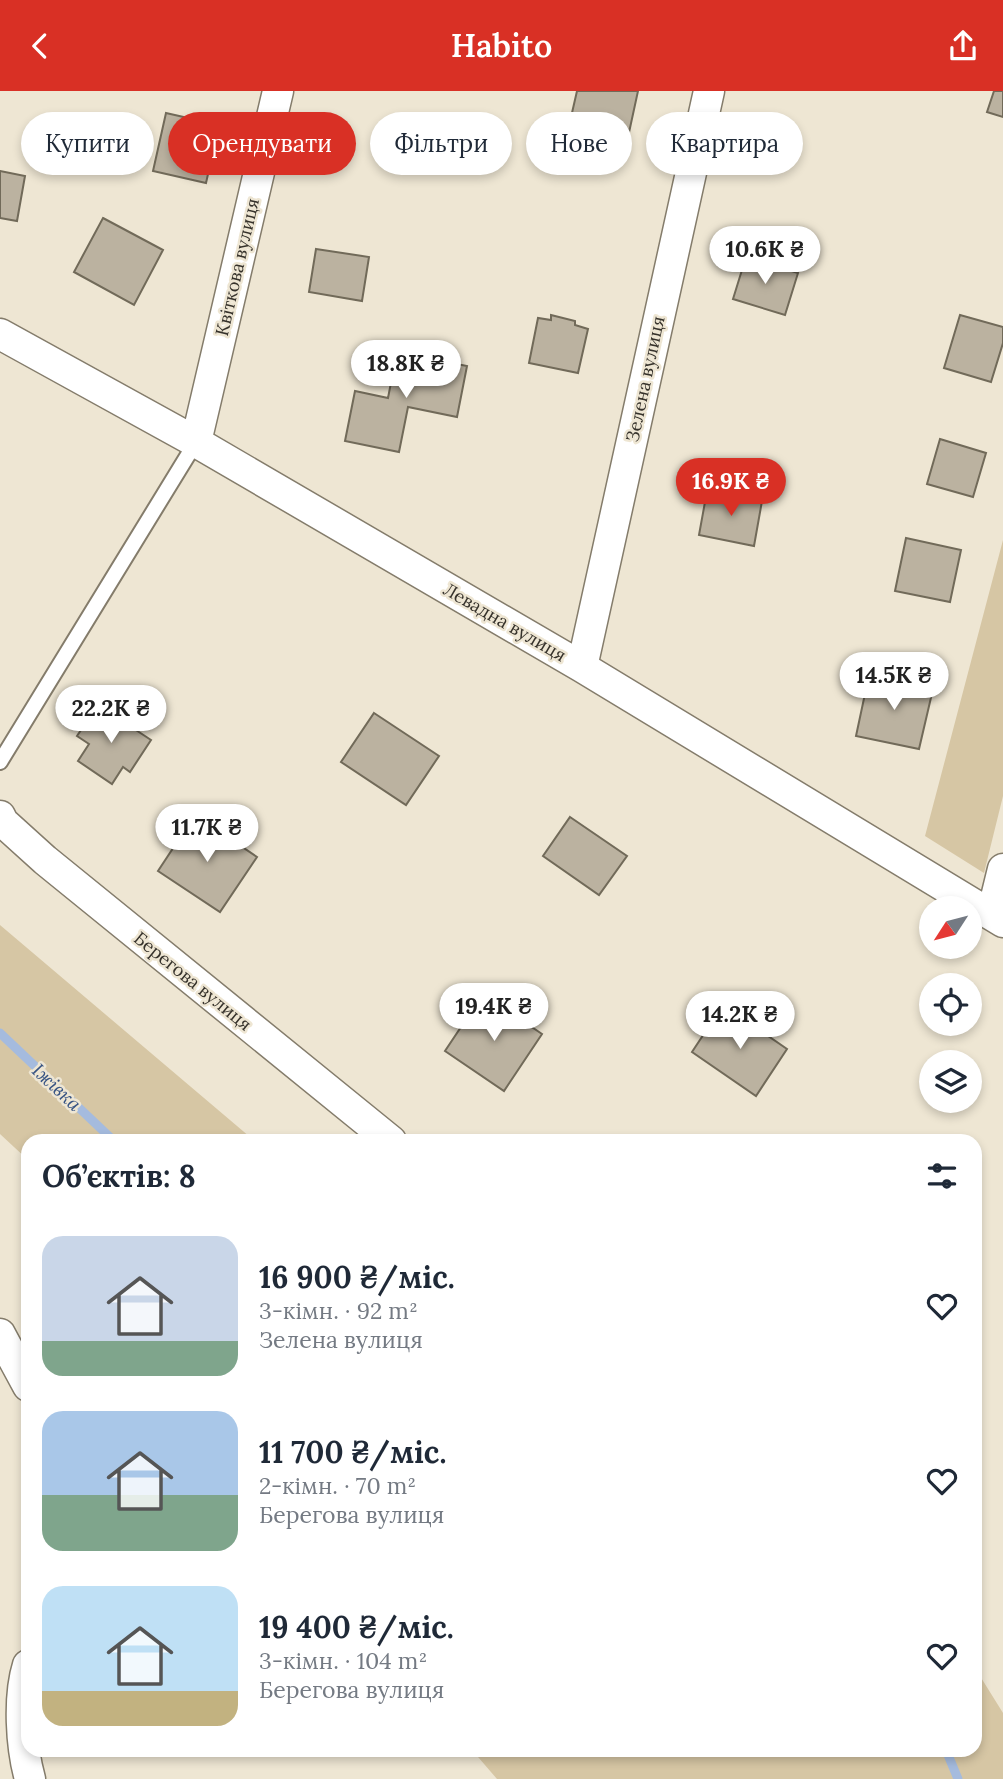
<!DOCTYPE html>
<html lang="uk">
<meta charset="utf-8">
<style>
:root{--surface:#fff;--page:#f2f2f3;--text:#1f2937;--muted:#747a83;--accent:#d93025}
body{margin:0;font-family:Lora,serif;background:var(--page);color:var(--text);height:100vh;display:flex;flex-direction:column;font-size:26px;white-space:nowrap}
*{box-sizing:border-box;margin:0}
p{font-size:23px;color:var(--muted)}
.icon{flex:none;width:38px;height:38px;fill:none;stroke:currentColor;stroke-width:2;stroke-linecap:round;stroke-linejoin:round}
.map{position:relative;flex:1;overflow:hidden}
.drawer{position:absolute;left:21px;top:1043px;width:961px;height:623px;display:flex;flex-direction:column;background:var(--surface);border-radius:21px;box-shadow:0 4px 10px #0003}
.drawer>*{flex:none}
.banner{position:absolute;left:21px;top:21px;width:962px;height:63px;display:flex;gap:14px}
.needle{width:46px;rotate:234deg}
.fabs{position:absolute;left:919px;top:805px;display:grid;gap:14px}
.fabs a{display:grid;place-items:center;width:63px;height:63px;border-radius:50%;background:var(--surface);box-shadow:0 4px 10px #0003;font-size:35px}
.price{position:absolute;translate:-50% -60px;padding:0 16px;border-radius:24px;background:#fff;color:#222;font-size:23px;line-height:46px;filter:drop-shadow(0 2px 4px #0008)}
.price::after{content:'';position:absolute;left:50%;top:42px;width:21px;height:16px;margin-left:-10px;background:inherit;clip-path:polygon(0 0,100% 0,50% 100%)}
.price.active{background:var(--accent);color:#fff}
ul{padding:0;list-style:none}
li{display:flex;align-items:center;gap:21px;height:175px;padding:0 21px}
li span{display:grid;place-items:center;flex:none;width:196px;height:140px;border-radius:21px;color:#555}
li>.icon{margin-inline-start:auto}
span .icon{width:84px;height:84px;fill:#fffc;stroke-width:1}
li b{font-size:30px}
h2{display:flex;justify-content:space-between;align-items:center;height:84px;padding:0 21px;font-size:30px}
.pill{padding:0 24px;border-radius:32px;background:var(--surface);box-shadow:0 4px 10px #0003;font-size:24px;line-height:63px}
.pill.active{background:var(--accent);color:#fff}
header{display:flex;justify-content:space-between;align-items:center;height:91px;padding:0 21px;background:var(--accent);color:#fff;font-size:32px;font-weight:600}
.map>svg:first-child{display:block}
.green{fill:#d6c6a4}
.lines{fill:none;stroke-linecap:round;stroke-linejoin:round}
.stream{stroke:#a5bbde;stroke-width:9}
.building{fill:#bbb2a0;stroke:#716a59;stroke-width:2}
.lane-casing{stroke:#847c6b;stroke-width:18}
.street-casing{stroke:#847c6b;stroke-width:33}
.lane{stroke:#fff;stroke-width:14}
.street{stroke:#fff;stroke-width:30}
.labels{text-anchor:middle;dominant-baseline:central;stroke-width:5;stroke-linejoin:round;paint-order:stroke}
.street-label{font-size:18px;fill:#36322b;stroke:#eee6d3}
.water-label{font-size:19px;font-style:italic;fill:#365383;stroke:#eee6d3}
</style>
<header><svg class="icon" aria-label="back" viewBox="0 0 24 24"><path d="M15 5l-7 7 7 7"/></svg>Habito<svg class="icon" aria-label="share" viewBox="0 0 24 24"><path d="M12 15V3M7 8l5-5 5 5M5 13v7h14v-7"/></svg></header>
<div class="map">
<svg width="1003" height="1688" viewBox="0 0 1003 1688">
<rect width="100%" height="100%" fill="#eee6d3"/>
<!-- green -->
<path class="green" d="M1003,449V705L984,782L925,745Z
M0,834L250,1046L257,1050H28V1069L0,1043Z
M975,1577L1003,1622V1688H497L472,1659H975Z"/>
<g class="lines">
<!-- stream -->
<path class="stream" d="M0,942L114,1050
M946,1659L958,1688"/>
</g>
<!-- building -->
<path class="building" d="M577,0H638L625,60L566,48Z
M994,0H1003V26L987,21Z
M166,22L219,34L206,92L153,80Z
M0,80L25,85L17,130L0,127Z
M103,127L163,159L134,214L74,181Z
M316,158L369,166L362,210L309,201Z
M746,166L798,182L785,224L733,208Z
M551,224L575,230V234L588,238L578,282L529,272L538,227L551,229Z
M960,224L1003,236V252L991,291L944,277Z
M397,261L467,275L457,326L408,316L399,361L345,350L355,300L388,307Z
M940,348L986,362L973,406L927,393Z
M707,400L762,410L754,455L699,444Z
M906,447L961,459L950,511L895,500Z
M869,584L933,598L919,658L856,645Z
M98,614L151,649L130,681L123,676L112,693L78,670L89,653L77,645Z
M374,622L439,665L406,714L341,671Z
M195,724L257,766L220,821L158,780Z
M570,726L627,765L599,804L543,765Z
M483,903L542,943L504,1000L445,960Z
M723,914L787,958L756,1005L692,961Z"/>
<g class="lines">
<defs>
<path id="lane" d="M0,671L196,351"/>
<path id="street" d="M0,243L196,351L582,576L1003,831
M196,351L278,0
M582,576L709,0
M0,725L3,731L45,769L391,1050
M992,823L1003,778
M0,1243L28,1295
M28,1574C18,1606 21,1656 30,1688"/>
</defs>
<!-- lane casing -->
<use href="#lane" class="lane-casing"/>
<!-- street casing -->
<use href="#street" class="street-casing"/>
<!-- lane -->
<use href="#lane" class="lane"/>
<!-- street -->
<use href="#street" class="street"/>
</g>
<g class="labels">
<!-- street labels -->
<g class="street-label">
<text transform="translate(237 176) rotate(-77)">Квіткова вулиця</text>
<text transform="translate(645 288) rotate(-78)">Зелена вулиця</text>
<text transform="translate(505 531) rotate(30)">Левадна вулиця</text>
<text transform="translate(193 890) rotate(39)">Берегова вулиця</text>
</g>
<!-- water labels -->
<g class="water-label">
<text transform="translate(57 996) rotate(43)">Іжівка</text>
</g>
</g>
</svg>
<div class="fabs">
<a><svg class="needle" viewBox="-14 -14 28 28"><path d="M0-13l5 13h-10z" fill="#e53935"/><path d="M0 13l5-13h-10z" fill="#747a83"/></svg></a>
<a><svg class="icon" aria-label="locate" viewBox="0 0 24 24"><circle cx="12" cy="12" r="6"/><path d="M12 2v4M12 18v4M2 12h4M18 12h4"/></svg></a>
<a><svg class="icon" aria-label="layers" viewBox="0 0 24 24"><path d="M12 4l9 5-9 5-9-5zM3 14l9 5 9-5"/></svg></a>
</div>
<b class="price" style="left:765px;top:195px">10.6K ₴</b>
<b class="price" style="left:406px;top:309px">18.8K ₴</b>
<b class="price active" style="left:731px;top:427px">16.9K ₴</b>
<b class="price" style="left:894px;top:621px">14.5K ₴</b>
<b class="price" style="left:111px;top:654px">22.2K ₴</b>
<b class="price" style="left:207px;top:773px">11.7K ₴</b>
<b class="price" style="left:494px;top:952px">19.4K ₴</b>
<b class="price" style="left:740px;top:960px">14.2K ₴</b>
<div class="banner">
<a class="pill">Купити</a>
<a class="pill active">Орендувати</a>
<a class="pill">Фільтри</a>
<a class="pill">Нове</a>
<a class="pill">Квартира</a>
</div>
<section class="drawer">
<h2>Об’єктів: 8<svg class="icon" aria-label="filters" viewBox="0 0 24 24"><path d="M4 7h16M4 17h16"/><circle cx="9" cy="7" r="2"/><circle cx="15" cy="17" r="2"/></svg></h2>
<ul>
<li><span style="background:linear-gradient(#c9d6e8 75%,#7fa58c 0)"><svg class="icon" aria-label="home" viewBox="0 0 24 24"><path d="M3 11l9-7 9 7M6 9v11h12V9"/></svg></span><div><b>16 900 ₴/міс.</b><p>3-кімн. · 92 m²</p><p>Зелена вулиця</p></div><svg class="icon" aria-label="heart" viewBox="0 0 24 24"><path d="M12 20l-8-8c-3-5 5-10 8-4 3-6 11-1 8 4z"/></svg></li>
<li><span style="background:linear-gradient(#a9c7e8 60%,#7fa58c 0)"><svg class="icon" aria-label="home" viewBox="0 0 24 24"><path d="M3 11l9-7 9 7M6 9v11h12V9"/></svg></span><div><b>11 700 ₴/міс.</b><p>2-кімн. · 70 m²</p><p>Берегова вулиця</p></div><svg class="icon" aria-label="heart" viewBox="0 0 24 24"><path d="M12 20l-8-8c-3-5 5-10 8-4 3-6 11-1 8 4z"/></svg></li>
<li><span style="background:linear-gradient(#bfe0f5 75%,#c2b280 0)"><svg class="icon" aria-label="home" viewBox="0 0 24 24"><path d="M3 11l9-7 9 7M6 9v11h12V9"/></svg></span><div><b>19 400 ₴/міс.</b><p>3-кімн. · 104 m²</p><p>Берегова вулиця</p></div><svg class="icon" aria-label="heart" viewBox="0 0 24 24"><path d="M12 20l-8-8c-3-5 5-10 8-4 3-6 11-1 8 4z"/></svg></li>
</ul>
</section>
</div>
